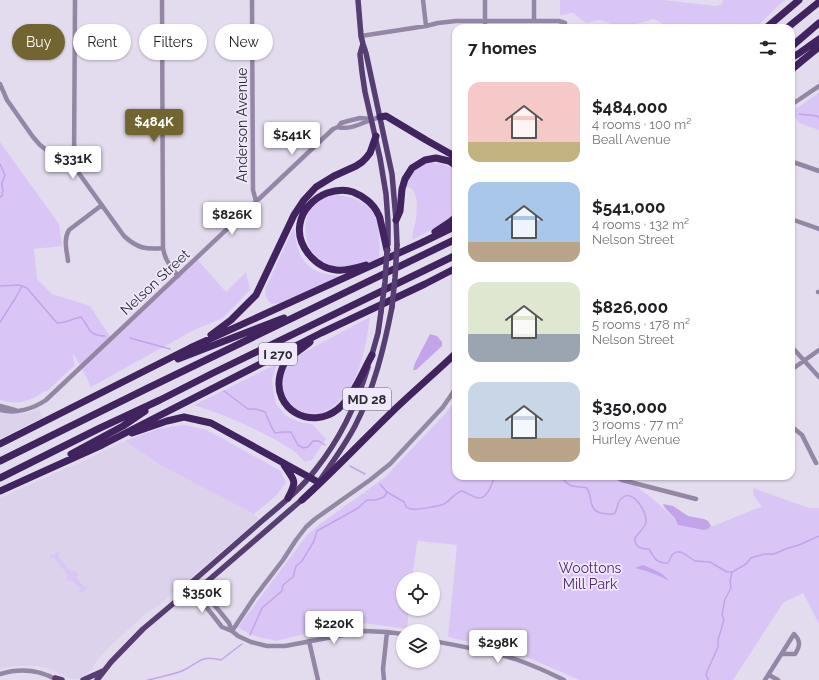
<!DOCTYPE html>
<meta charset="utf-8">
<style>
:root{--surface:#fff;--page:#f6f6f6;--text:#202124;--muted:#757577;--accent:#726532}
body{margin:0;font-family:Raleway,sans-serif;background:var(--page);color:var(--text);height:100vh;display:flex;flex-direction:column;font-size:15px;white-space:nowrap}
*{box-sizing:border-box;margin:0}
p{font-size:13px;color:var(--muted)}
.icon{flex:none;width:22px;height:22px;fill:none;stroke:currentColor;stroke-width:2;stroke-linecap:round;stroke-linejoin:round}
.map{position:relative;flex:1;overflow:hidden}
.details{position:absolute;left:452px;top:24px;width:343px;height:456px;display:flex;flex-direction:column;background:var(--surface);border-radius:12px;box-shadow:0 1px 3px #0004}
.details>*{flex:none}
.guide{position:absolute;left:12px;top:24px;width:380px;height:36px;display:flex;gap:8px}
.tools{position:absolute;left:396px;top:572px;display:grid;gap:8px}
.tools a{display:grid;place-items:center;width:44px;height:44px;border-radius:50%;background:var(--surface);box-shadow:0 1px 3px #0004;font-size:20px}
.price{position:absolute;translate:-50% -34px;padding:0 9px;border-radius:4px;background:#fff;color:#222;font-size:13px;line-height:26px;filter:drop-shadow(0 1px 2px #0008)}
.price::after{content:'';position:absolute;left:50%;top:24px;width:12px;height:9px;margin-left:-6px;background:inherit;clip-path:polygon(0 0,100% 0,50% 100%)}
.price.current{background:var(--accent);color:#fff}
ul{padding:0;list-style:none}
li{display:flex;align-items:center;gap:12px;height:100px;padding:0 16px}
li span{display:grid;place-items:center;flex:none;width:112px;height:80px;border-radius:12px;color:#555}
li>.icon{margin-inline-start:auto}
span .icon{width:48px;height:48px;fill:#fffc;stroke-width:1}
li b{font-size:17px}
h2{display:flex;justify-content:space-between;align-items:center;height:48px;padding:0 16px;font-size:17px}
.chip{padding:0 14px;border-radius:18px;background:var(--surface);box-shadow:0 1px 3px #0004;font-size:14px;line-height:36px}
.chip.current{background:var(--accent);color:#fff}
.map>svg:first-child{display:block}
.built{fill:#dcd2eb}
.green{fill:#dac6f6}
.water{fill:#c3a3ea}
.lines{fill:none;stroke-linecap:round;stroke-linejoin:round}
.stream{stroke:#c3a3ea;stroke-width:1.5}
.minor{stroke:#9487a5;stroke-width:4.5}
.major{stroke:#573e72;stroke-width:5.5}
.highway{stroke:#41235f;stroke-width:7}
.major-bridge{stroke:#573e72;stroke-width:5.5}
.labels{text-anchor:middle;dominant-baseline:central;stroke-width:3.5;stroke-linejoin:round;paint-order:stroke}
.shield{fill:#f0e9fb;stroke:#68636e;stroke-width:1}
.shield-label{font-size:13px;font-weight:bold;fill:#2d2a31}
.street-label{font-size:14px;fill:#2d2a31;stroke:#f0e9fb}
.park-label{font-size:14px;fill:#512778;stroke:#f0e9fb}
</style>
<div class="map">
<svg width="819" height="680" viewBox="0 0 819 680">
<rect width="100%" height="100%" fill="#e3dcee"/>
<!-- built -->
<path class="built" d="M39,409L43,417L0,439V413L11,414H23Z
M125,441L160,465L254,514L259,519L158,606L148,611L130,628L113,643L98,659L91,670L85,676L81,678L73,679L68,678L50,669L37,666H14L0,669V498L62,470L78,464Z"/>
<!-- green -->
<path class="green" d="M560,0H663L716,6L722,4L723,0H785C774,9 766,19 755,28H670L654,19L622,28L600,20L586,23L573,13L560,15Z
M819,93V130L799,123L791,112Z
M0,142L59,224L62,246L34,249L37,279L52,294L90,306L111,338L196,258L226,292L246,272L250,290L223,318L194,330L91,387L81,367L73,353L74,363L75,365L46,392L44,391C31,402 16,405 0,400Z
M428,163C440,163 447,164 456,171V212C445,225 427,232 412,240L413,231L416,219L417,203L415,194L412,189L406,186C409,174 417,166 428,163Z
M338,195C379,200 381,225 379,260C363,263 346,269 330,265C306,259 298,224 313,206C319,198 329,196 338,195Z
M294,227C297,260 307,274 341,276L280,303L272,304C266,299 264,295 266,287Z
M370,317C367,339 363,364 352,384C340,405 317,426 294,407C285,401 282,392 283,381C283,375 285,369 289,364C300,353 314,347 327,340C341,332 356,325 370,317Z
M277,364L272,380L274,394L276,404L286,416L299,422L312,424L326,439L312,460L305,462C300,457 295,451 289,448C259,429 227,416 194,405Z
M456,399V476H615L629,481L651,497L680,524L706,529L755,509L762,507L754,496L753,488L809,508H819V624L803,593L783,603L733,680H579L529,658L516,652L448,637L457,545L419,541L417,543L412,579H403V609H409L407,629L364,623L338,629L304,634L276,641C272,639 267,639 262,638C253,636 245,632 238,627L307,535L320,524L384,478L445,414Z
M185,425L207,430L281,471L286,482L277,495L254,514L160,465L125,441L160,428Z
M58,552L60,554L58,556L71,572L74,570L78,574L76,577L84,587L87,585V588L81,593L78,592L81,590L72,580L69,582L66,578L68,575L53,557L50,559H49L50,556Z"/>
<!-- water -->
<path class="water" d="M430,334L437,336L442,342V346L416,370H413L415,363Z
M663,504L673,506L688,516L704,519L708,521L711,526L708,529L704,530L678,525C676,516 666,512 663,504Z
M643,565C652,569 663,572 669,581C658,575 648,571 635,568Z"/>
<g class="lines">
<!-- stream -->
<path class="stream" d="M799,114L817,116L819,118
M0,164L5,175C3,180 0,185 3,189L2,196L0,197
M0,286L19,285L27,288L57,323C66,323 72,319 81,317C91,329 87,335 105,336
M0,322L15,299L22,286
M130,338L170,349
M224,391L248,409H256L265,412L272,428L275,433L283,432H291L298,445L303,448L308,447L313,441H319L325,445
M350,466L365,474
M559,476C563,479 566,483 570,485C576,488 582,486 587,488C593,498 588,510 601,513C605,514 609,514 614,514C619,508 616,502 622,498C633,488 647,512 646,522C645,528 638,533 635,538C634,547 641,549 649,549C655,558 655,563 668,563L672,555L676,552H680L683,553L695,561L710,562L727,572H731L734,571L746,564L751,558L754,557L765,554H774L788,548L799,545L819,536
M380,484L387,492L404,502L406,507C408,508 409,509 412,509C416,510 440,506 444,504C451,500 454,493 462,491C467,493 473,497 478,498C488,499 492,483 495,476
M250,635L262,608L282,591L283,585L293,577L296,566L302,561L314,541L317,531L358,508L367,500H376L384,497L387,492
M148,680C160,677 171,675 182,671C199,664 199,654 221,660L242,644
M708,680L706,674L718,647V640L724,620L722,615L725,599L731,588L730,581L732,572"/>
<!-- minor -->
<path class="minor" d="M162,0L163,248C165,260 170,266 178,276
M252,0L253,190L256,201
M423,0L426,26
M534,21V0
M485,28V0
M361,36L426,26L438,23L456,21H559L565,23
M0,84L7,100L33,137L40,145L53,155L74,164L78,172L124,236C137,248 146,250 163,248
M791,105L819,86
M338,127C351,131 367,120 380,117
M791,161L796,163L819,171
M74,164L75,0
M791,219L819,229
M68,261C67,251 63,240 69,230L102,205
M818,292H819
M791,346L819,377
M791,370L819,350
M0,406L15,410
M0,410C16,414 33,409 46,400L333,129L338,127L341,123L348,121L360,118L371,119
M791,426L802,435L816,463
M615,476L622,480L696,499
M192,582L195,592L200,599L222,627L232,631L238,636L251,642L267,646H285L364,631L387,632L403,634
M192,582L200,588L221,613L229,623L232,631
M232,631L254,598L283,560L296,540L306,527L315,519L370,480L390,464L443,407L456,388
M309,641L318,680
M433,641C460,646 489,651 515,659C532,665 548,672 564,680
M0,674C20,668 40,670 57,680
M769,675L778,680
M384,680L383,669L387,632
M765,680L794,634C801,641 800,646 795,654H782"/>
<!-- major -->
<path class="major" d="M358,0L361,36L363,44L366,53L392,174L396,220L397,245
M363,44L360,54L362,72L365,92L380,158L386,194L388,222V244
M371,358L378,333L381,312
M320,480C332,463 345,445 355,426C374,389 384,348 392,307
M187,592H195L305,497
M55,678L62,680
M83,680L103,671
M97,680L111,662L143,629L187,592L192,582C216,561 239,541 263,520C282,504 301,489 316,469C340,439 357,403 368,367"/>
<!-- highway -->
<path class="highway" d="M766,28L799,0
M787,28L819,2
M791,47L819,23
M791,58L798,54L819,39
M791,70L803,60L819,47
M380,117L386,116L426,140L456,157
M396,220L400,211L402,189L405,179L412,168L425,160L436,158L449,161L456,166
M435,232L450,222L456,217
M366,265C356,268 346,271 336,270C315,268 296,245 300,224C302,210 314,198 327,193C336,190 344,189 353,192C363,196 374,204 378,214C380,216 380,220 381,223C383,232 385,241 387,250
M211,335L231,320L256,295L294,215L304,200L316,187L334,176L356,166L362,162L366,158L370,153L376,136
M310,342C303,348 292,355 286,361C283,365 281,371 280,375C272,409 311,431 338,409C354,395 362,373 372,355
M178,359L284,318
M132,433L167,421L184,417L211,423L318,482
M0,444L190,348L421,243L456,226
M71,454L123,426L145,411
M0,461L148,388L456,239
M284,465C294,481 298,479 288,498
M0,478L100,428L160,400L213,373L456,255
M0,491L102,445L321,333L425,284L456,268
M302,500C334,471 364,439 395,409C415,390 436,372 456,353"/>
<!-- major-bridge -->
<path class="major-bridge" d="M392,307L395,278L397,245
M381,312L385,282L387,250"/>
</g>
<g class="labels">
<!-- shield labels -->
<g class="shield">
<rect x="259" y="343" width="38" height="22" rx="3"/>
<rect x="343" y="388" width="48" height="22" rx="3"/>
</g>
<g class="shield-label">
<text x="278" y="354">I 270</text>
<text x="367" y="399">MD 28</text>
</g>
<!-- street labels -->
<g class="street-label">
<text transform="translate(242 125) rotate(-90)">Anderson Avenue</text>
<text transform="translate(155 282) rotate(-43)">Nelson Street</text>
</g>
<!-- park labels -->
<g class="park-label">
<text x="590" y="568">Woottons<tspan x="590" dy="16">Mill Park</tspan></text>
</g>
</g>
</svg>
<div class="tools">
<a><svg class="icon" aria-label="locate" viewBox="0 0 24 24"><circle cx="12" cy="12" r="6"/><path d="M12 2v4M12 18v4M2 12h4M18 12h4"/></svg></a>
<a><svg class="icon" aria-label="layers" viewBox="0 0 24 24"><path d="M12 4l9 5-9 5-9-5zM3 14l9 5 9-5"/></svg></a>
</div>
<b class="price current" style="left:154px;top:143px">$484K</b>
<b class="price" style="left:292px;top:156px">$541K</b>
<b class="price" style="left:73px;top:180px">$331K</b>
<b class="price" style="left:232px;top:236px">$826K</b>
<b class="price" style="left:202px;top:614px">$350K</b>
<b class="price" style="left:334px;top:645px">$220K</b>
<b class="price" style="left:498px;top:664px">$298K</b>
<div class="guide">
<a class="chip current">Buy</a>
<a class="chip">Rent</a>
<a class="chip">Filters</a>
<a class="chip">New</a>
</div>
<section class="details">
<h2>7 homes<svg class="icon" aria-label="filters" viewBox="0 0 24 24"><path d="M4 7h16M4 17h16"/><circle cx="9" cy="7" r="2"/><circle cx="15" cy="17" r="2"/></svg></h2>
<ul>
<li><span style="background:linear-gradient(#f6c9c9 75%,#c2b280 0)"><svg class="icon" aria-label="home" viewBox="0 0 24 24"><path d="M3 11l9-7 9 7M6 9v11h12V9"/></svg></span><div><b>$484,000</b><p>4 rooms · 100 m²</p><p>Beall Avenue</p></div></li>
<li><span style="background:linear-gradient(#a9c7e8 75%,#b9a48a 0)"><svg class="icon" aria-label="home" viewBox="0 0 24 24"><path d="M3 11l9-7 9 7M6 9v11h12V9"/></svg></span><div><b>$541,000</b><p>4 rooms · 132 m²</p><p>Nelson Street</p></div></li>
<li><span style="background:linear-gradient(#dfe7d0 65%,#9aa5b1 0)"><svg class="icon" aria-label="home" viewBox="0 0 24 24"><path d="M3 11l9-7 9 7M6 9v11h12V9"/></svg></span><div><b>$826,000</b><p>5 rooms · 178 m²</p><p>Nelson Street</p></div></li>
<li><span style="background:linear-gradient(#c9d6e8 70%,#b9a48a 0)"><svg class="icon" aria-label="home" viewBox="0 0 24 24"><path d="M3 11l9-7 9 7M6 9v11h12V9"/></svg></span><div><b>$350,000</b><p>3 rooms · 77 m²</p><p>Hurley Avenue</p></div></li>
</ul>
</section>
</div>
